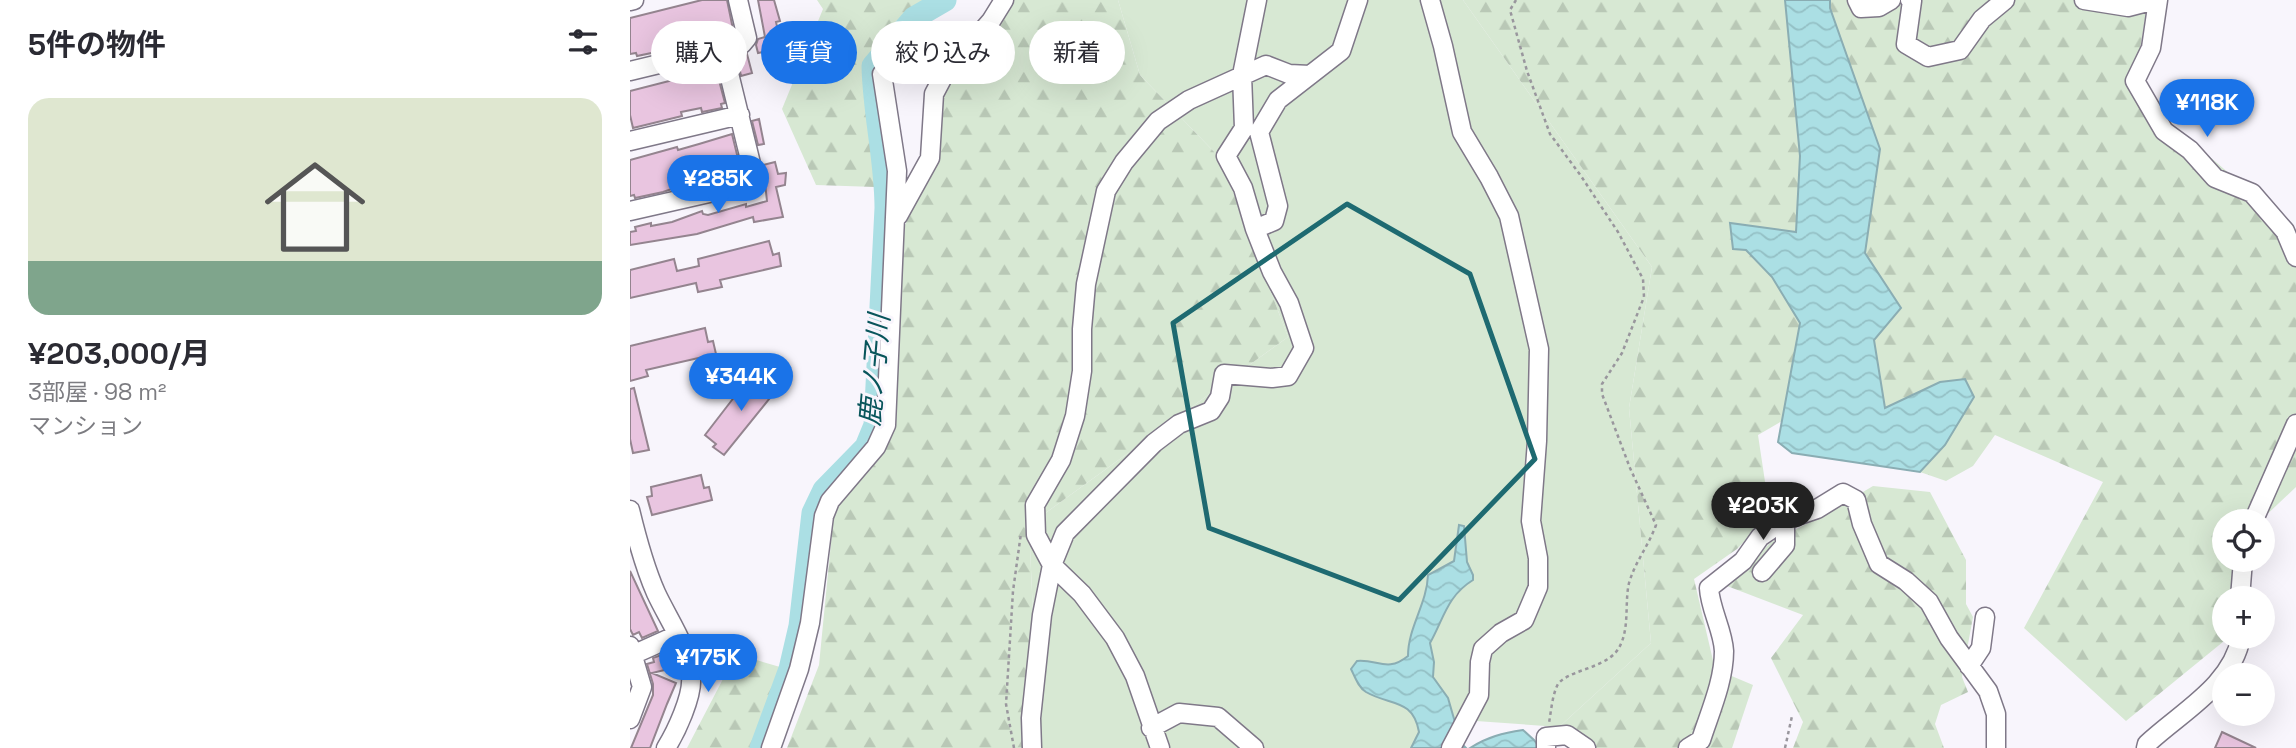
<!DOCTYPE html>
<html lang="ja">
<meta charset="utf-8">
<style>
:root{--surface:#fff;--page:#f2f2f3;--text:#2b2b33;--muted:#7c7c81;--accent:#1a73e8}
body{margin:0;font-family:"Space Grotesk","Noto Sans JP",sans-serif;background:var(--page);color:var(--text);height:100vh;display:flex;flex-direction:column;font-size:26px;white-space:nowrap}
*{box-sizing:border-box;margin:0}
p{font-size:23px;color:var(--muted)}
.icon{flex:none;width:38px;height:38px;fill:none;stroke:currentColor;stroke-width:2;stroke-linecap:round;stroke-linejoin:round}
.map{position:relative;flex:1;overflow:hidden}
.side{display:flex;flex-direction:column;background:var(--surface);width:630px}
.side>*{flex:none}
.banner{position:absolute;left:21px;top:21px;width:665px;height:63px;display:flex;gap:14px}
.fabs{position:absolute;left:1582px;top:509px;display:grid;gap:14px}
.fabs a{display:grid;place-items:center;width:63px;height:63px;border-radius:50%;background:var(--surface);box-shadow:0 7px 28px #0002;font-size:35px}
.price{position:absolute;translate:-50% -60px;padding:0 16px;border-radius:24px;background:var(--accent);color:#fff;font-size:23px;line-height:46px;filter:drop-shadow(0 2px 4px #0008)}
.price::after{content:'';position:absolute;left:50%;top:42px;width:21px;height:16px;margin-left:-10px;background:inherit;clip-path:polygon(0 0,100% 0,50% 100%)}
.price.current{background:#222;color:#fff}
ul{padding:0;list-style:none}
li{display:grid;align-content:center;gap:14px;height:371px;padding:0 28px}
li span{display:grid;place-items:center;height:217px;border-radius:21px;color:#555}
li>.icon{margin-inline-start:auto}
span .icon{width:126px;height:126px;fill:#fffc;stroke-width:1}
li b{font-size:30px}
h2{display:flex;justify-content:space-between;align-items:center;height:84px;padding:0 28px;font-size:30px}
.pill{padding:0 24px;border-radius:32px;background:var(--surface);box-shadow:0 7px 28px #0002;font-size:24px;line-height:63px}
.pill.current{background:var(--accent);color:#fff}
main{display:flex;flex:1;min-height:0}
.map>svg:first-child{display:block}
.green{fill:#d7e8d3}
.forest{fill:url(#forest-firs)}
.water{fill:url(#water-waves);stroke:#8aadb3;stroke-width:2}
.lines{fill:none;stroke-linecap:round;stroke-linejoin:round}
.river{stroke:#abdfe4;stroke-width:23}
.building{fill:#e9c5e0;stroke:#94848f;stroke-width:2}
.minor-casing{stroke:#7f7888;stroke-width:21}
.path{stroke:#99969d;stroke-width:2.5;stroke-dasharray:3.5 3.5;stroke-linecap:butt}
.minor{stroke:#fff;stroke-width:18}
.marked{fill:none;stroke:#1e6a71;stroke-width:5;stroke-linejoin:round}
.labels{text-anchor:middle;dominant-baseline:central;stroke-width:6;stroke-linejoin:round;paint-order:stroke}
.water-label{font-size:28px;font-style:italic;fill:#08555b;stroke:#f8f5fc}
</style>
<main>
<section class="side">
<h2>5件の物件<svg class="icon" aria-label="filters" viewBox="0 0 24 24"><path d="M4 7h16M4 17h16"/><circle cx="9" cy="7" r="2"/><circle cx="15" cy="17" r="2"/></svg></h2>
<ul>
<li><span style="background:linear-gradient(#dfe7d0 75%,#7fa58c 0)"><svg class="icon" aria-label="home" viewBox="0 0 24 24"><path d="M3 11l9-7 9 7M6 9v11h12V9"/></svg></span><div><b>¥203,000/月</b><p>3部屋 · 98 m²</p><p>マンション</p></div></li>
</ul>
</section>
<div class="map">
<svg width="1666" height="748" viewBox="0 0 1666 748">
<defs>
<pattern id="forest-firs" width="22" height="20" patternUnits="userSpaceOnUse" patternTransform="scale(1.75)"><rect width="22" height="20" fill="#d7e8d3"/><path d="M5 1l3.5 6h-7zM16 11l3.5 6h-7z" fill="#b9c8b6"/></pattern>
<pattern id="water-waves" width="16" height="10" patternUnits="userSpaceOnUse" patternTransform="scale(1.75)"><rect width="16" height="10" fill="#abdfe4"/><path d="M0 5q4-4 8 0t8 0" fill="none" stroke="#94c0c5"/></pattern>
</defs>
<rect width="100%" height="100%" fill="#f8f5fc"/>
<!-- green -->
<path class="green" d="M488,0H833L1022,267L999,408L1021,643L929,727L846,721L831,748H409L399,525L658,337L590,158L510,75Z"/>
<!-- forest -->
<path class="forest" d="M187,0H300L305,6L240,75L245,187L186,185L152,109L193,9Z
M374,0H488L510,75L590,158L658,337L399,525L409,748H157L189,665L204,512L259,439L271,235L305,151L309,97Z
M833,0H1155L1170,156L1166,232L1100,224L1116,250L1142,277L1170,323L1152,421L1128,435L1140,515L1107,549L1064,579L1085,669L1123,685L1102,748H961L929,727L1021,643L999,408L1022,267Z
M1200,0H1518L1509,56L1523,108L1666,231V487L1630,521L1594,522V560H1614L1609,598H1594V637H1599L1496,721L1394,628L1473,482L1365,435L1343,466L1316,481L1290,472L1315,445L1310,382L1255,409L1244,340L1270,308L1235,253L1250,149L1200,8Z
M1243,486L1300,492L1336,560V604L1343,617L1332,677L1338,692L1311,705L1305,724L1314,748H1163L1173,722L1141,658L1173,615L1097,586L1141,542L1196,514Z
M106,654L150,667L122,748H57Z"/>
<!-- water -->
<path class="water" d="M1155,0H1200V8L1250,149L1235,253L1271,308L1244,340L1255,408L1310,382L1335,379L1344,397L1315,445L1290,472L1162,453L1148,442L1170,323L1142,277L1116,250L1103,249L1100,223L1166,232L1170,156Z
M829,525L834,526L837,562L843,575V580C817,596 814,618 800,643L804,662L803,677L818,698L831,743L836,748H781L789,732C783,698 760,706 736,692C728,687 725,677 721,669L727,661C748,659 757,673 778,656C778,627 797,604 798,575L824,561Z
M893,730L904,740L910,748H840C857,737 873,733 893,730Z"/>
<g class="lines">
<!-- river -->
<path class="river" d="M131,748L160,669L170,626L183,513L194,490L236,447L245,425L256,208C256,160 244,114 243,66L284,18L315,0"/>
</g>
<!-- building -->
<path class="building" d="M72,0H97L104,34L92,37L91,33L53,43L54,46L50,47L7,56L6,53L0,54V18Z
M128,0H144L150,21L146,22L149,35L138,37L140,47H136L137,51L128,53L126,45L128,39L135,37Z
M117,54L122,73L111,76L107,57Z
M86,69L95,103L91,104L92,108L72,112L71,108L51,112L52,116L3,128L0,115V91Z
M129,119L134,144L128,145L122,121Z
M102,134L111,171L74,178L33,192L5,198L4,195L0,196V160L47,147L48,150L69,144Z
M145,162L148,174L156,173L155,185L146,187L153,217L124,222L123,217L67,234L0,245V232L6,231L5,227L21,223V226L42,222L72,211L73,214L78,215L116,204V207L137,201L133,165Z
M139,241L143,255L149,253L151,266L90,280L92,287L68,292L66,283L0,298V270L44,259L47,271L69,266L68,259Z
M75,328L78,342L83,341L86,354L16,370L18,376L0,381V346Z
M122,374L129,379L132,376L148,388L94,455L83,447L86,444L75,435Z
M4,388L19,450L3,453L0,439V389Z
M71,475L74,488L79,487L82,500L22,515L17,497L22,496L21,487Z
M0,571L28,631L12,638L9,632L3,635L0,629Z
M39,652L43,668L22,673L46,683L37,704L20,748H1L23,695V684L17,664L24,662L23,658Z
M1592,732L1626,748H1585Z"/>
<g class="lines">
<defs>
<path id="minor" d="M800,0L813,46L832,132L859,177L879,216L909,349L907,441L901,521L908,558V587L894,620L871,633L853,649L850,662L849,695L821,748
M1227,0L1231,8L1249,7L1261,0
M1280,0L1282,1L1276,44L1298,57L1330,50L1352,19L1375,0
M1454,0L1498,7L1525,0
M1528,0L1521,48L1505,81L1534,131L1560,150L1585,178L1622,193L1655,231L1666,257
M0,1L4,0
M0,71L112,44L117,38L108,0
M0,141L110,115
M0,211L123,183L125,180L93,49
M268,216L300,158L304,94L314,75L361,21L374,0
M625,229L613,188L596,156L614,128L612,75L627,0
M0,510C7,539 14,566 26,593C38,619 59,648 61,677C63,696 46,732 36,748
M1623,522L1666,424
M1132,572L1155,545V520
M1610,598L1613,560
M0,646L12,687L0,719
M0,656L47,635
M1339,666L1351,648L1355,617
M521,728L549,713L588,717L624,748
M141,748L169,669L180,623L194,516L200,501L246,447L256,425L267,171L252,74
M402,748L401,718L412,615L422,565L435,533L524,443L549,424L581,411L590,397L594,374L642,378L658,376L674,348L659,303L642,272L625,229L644,221L648,206L629,132L648,100L711,51L728,0
M530,748L505,676L485,638L452,594L422,565L406,535L405,505L431,460L445,416L452,371V329L456,284L476,191L494,162L528,121L559,100L636,65L659,74L680,75
M916,748V737L937,735L956,748
M1058,748L1071,740C1080,712 1094,681 1094,651C1093,630 1080,609 1079,588L1113,561L1130,537L1155,520L1187,509L1213,493L1226,500L1232,524L1249,564L1276,581L1299,602L1319,638L1358,691L1366,714V748
M1516,748L1517,744C1551,712 1602,686 1611,637"/>
</defs>
<!-- minor casing -->
<use href="#minor" class="minor-casing"/>
<!-- path -->
<path class="path" d="M886,0L880,10L897,71L920,134L951,176L988,232L1013,279L1014,297L992,353L972,384V394L1000,468L1026,525C1019,545 1005,562 999,583C994,604 1001,633 986,652C972,669 934,671 927,686C922,697 921,712 919,723
M384,748L376,704L383,591L391,533
M1155,748L1162,716"/>
<!-- minor -->
<use href="#minor" class="minor"/>
</g>
<!-- marked area -->
<path class="marked" d="M717,204L840,274L905,459L769,600L579,528L543,323Z"/>
<g class="labels">
<!-- water labels -->
<g class="water-label">
<text transform="translate(244 370) rotate(-85)">鹿ノ子川</text>
</g>
</g>
</svg>
<div class="fabs">
<a><svg class="icon" aria-label="locate" viewBox="0 0 24 24"><circle cx="12" cy="12" r="6"/><path d="M12 2v4M12 18v4M2 12h4M18 12h4"/></svg></a>
<a>+</a>
<a>−</a>
</div>
<b class="price" style="left:1577px;top:139px">¥118K</b>
<b class="price" style="left:88px;top:215px">¥285K</b>
<b class="price" style="left:111px;top:413px">¥344K</b>
<b class="price current" style="left:1133px;top:542px">¥203K</b>
<b class="price" style="left:78px;top:694px">¥175K</b>
<div class="banner">
<a class="pill">購入</a>
<a class="pill current">賃貸</a>
<a class="pill">絞り込み</a>
<a class="pill">新着</a>
</div>
</div>
</main>
